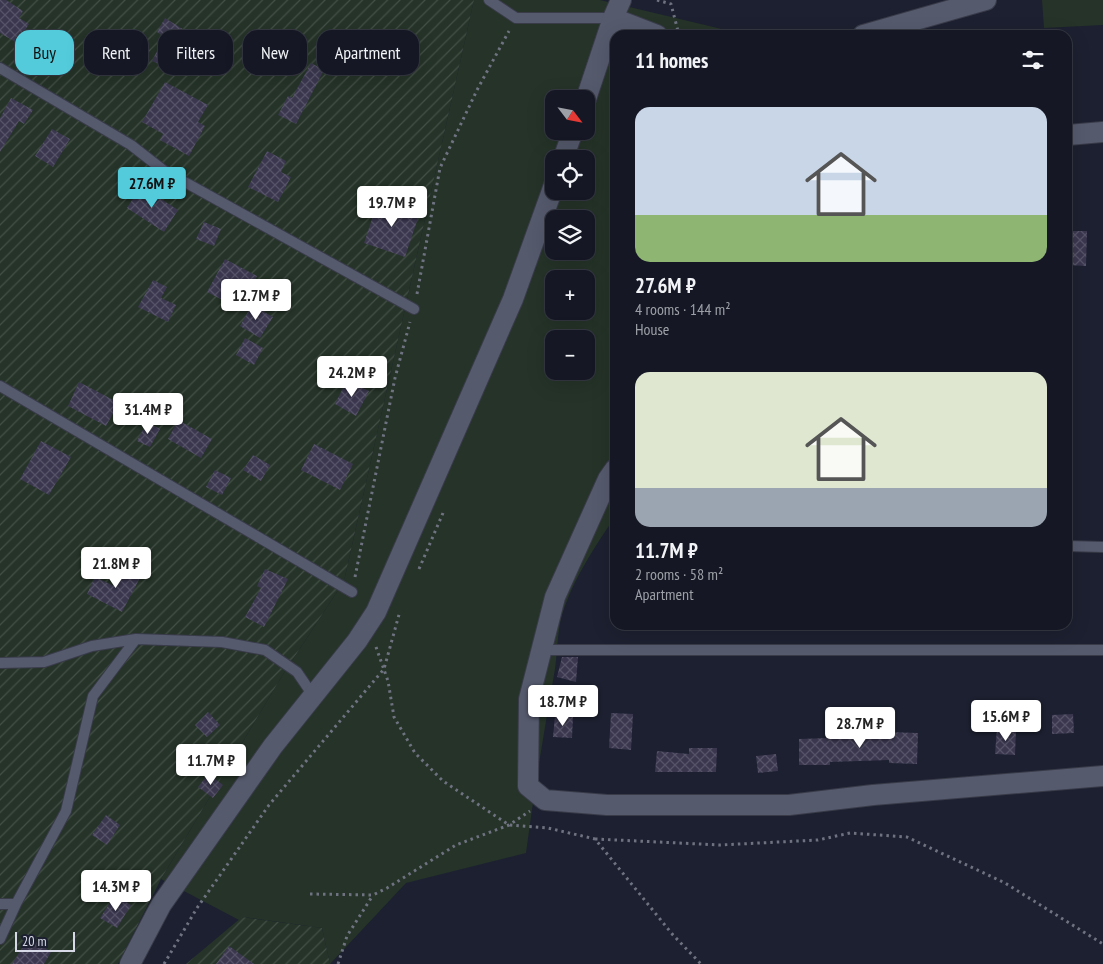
<!DOCTYPE html>
<meta charset="utf-8">
<style>
:root{--surface:#151824;--page:#222531;--text:#f1f3f6;--muted:#9da0a6;--line:#343741;--accent:#53cbda}
body{margin:0;font-family:"PT Sans Narrow",sans-serif;background:var(--page);color:var(--text);height:100vh;display:flex;flex-direction:column;font-size:19px;white-space:nowrap}
*{box-sizing:border-box;margin:0}
p{font-size:16px;color:var(--muted)}
.icon{flex:none;width:28px;height:28px;fill:none;stroke:currentColor;stroke-width:2;stroke-linecap:round;stroke-linejoin:round}
.map{position:relative;flex:1;overflow:hidden}
.panel{position:absolute;left:610px;top:30px;width:462px;height:600px;display:flex;flex-direction:column;background:var(--surface);border-radius:15px;box-shadow:0 5px 20px #0002,0 0 0 1px var(--line)}
.panel>*{flex:none}
.banner{position:absolute;left:15px;top:30px;width:475px;height:45px;display:flex;gap:10px}
.needle{width:32px;rotate:122deg}
.tools{position:absolute;left:545px;top:90px;display:grid;gap:10px}
.tools a{display:grid;place-items:center;width:50px;height:50px;border-radius:10px;background:var(--surface);box-shadow:0 5px 20px #0002,0 0 0 1px var(--line);font-size:25px}
.scale{position:absolute;left:15px;bottom:12px;width:60px;box-sizing:border-box;padding-left:5px;border:2px solid #d7dae6;border-top:0;font-size:14px;line-height:18px;white-space:nowrap;color:#d7dae6;-webkit-text-stroke:4px #1c2030;paint-order:stroke}
.price{position:absolute;translate:-50% -42px;padding:0 11px;border-radius:5px;background:#fff;color:#222;font-size:16px;line-height:32px;filter:drop-shadow(0 1px 2px #0008)}
.price::after{content:'';position:absolute;left:50%;top:30px;width:15px;height:11px;margin-left:-8px;background:inherit;clip-path:polygon(0 0,100% 0,50% 100%)}
.price.selected{background:var(--accent);color:#111}
ul{padding:0;list-style:none}
li{display:grid;align-content:center;gap:10px;height:265px;padding:0 25px}
li span{display:grid;place-items:center;height:155px;border-radius:15px;color:#555}
li>.icon{margin-inline-start:auto}
span .icon{width:90px;height:90px;fill:#fffc;stroke-width:1}
li b{font-size:21px}
h2{display:flex;justify-content:space-between;align-items:center;height:60px;padding:0 25px;font-size:21px}
.tag{padding:0 18px;border-radius:15px;background:var(--surface);box-shadow:0 5px 20px #0002,0 0 0 1px var(--line);font-size:18px;line-height:45px}
.tag.selected{background:var(--accent);color:#111}
.map>svg:first-child{display:block}
.grass{fill:#253328;fill-rule:evenodd}
.garden{fill:url(#garden-furrows)}
.building{fill:url(#building-cross-hatch)}
.lines{fill:none;stroke-linecap:round;stroke-linejoin:round}
.service-casing{stroke:#393b49;stroke-width:12}
.minor-casing{stroke:#393b49;stroke-width:22}
.path{stroke:#6f7381;stroke-width:3;stroke-dasharray:2.5 4;stroke-linecap:butt}
.service{stroke:#555a6d;stroke-width:10}
.minor{stroke:#555a6d;stroke-width:20}
</style>
<div class="map">
<svg width="1103" height="964" viewBox="0 0 1103 964">
<defs>
<pattern id="garden-furrows" width="10" height="10" patternUnits="userSpaceOnUse" patternTransform="scale(1.25)"><rect width="10" height="10" fill="#253328"/><path d="M-1 1l2-2M0 10L10 0M9 11l2-2" fill="none" stroke="#445047"/></pattern>
<pattern id="building-cross-hatch" width="8" height="8" patternUnits="userSpaceOnUse" patternTransform="scale(1.25)"><rect width="8" height="8" fill="#3a374f"/><path d="M0 0l8 8M0 8l8-8" fill="none" stroke="#565368"/></pattern>
</defs>
<rect width="100%" height="100%" fill="#1c2030"/>
<!-- grass -->
<path class="grass" d="M474,0H600L747,35H615V517C596,545 577,573 565,606C557,626 558,648 555,669C544,731 534,792 526,853L406,883L330,964L322,928L243,917L239,920L161,879L282,676L344,581ZM554,99H586V131H554ZM554,159H586V191H554ZM554,219H586V251H554ZM554,279H586V311H554ZM554,339H586V371H554Z
M1042,0H1103V25L1044,28Z"/>
<!-- garden -->
<path class="garden" d="M0,0H474L344,581L282,676L161,879L118,964H0Z
M242,917L322,928L330,964H186Z"/>
<!-- building -->
<path class="building" d="M0,0H6L23,11L19,18L29,24L17,43L0,33Z
M165,18L189,33L181,47L178,46L167,68L152,61L164,37L157,32Z
M311,63L324,70L296,124L278,115L288,96L292,98Z
M165,82L208,105L198,122L205,126L189,156L160,140L163,134L142,122Z
M11,98L33,110L24,124L19,121L0,152V118Z
M52,129L70,139L53,167L35,156Z
M267,151L286,161L281,172L291,177L278,202L248,187Z
M141,186L178,210L164,232L127,208Z
M379,198L420,212L405,257L364,243Z
M204,222L221,229L214,246L196,239Z
M1068,231H1087L1086,266L1068,265Z
M225,259L257,276L240,309L207,292Z
M153,280L167,287L161,298L176,305L168,322L138,307Z
M252,305L273,317L260,338L240,326Z
M245,338L263,348L254,365L236,355Z
M347,380L369,391L356,416L335,404Z
M79,382L119,403L106,426L68,406Z
M178,420L212,439L201,458L168,439Z
M147,422L160,429L150,447L137,441Z
M41,441L71,457L49,495L20,479Z
M314,444L353,464L340,490L301,470Z
M253,455L270,465L261,481L243,470Z
M215,470L231,478L222,495L206,487Z
M125,565L142,574L122,612L87,594L95,577L114,586Z
M265,569L288,579L264,627L245,617L261,588L257,586Z
M562,657H578L576,682L557,677Z
M208,712L220,725L207,737L195,725Z
M611,713L633,714L631,750L609,748Z
M1073,714L1074,733L1052,734V715Z
M555,716L573,717L572,738L553,737Z
M997,728L1016,729L1015,755L995,754Z
M889,732L918,733L917,764L889,763V760L830,762V765H799V739L889,736Z
M689,748H717L716,772H655L657,751L689,754Z
M776,754L778,771L758,773L756,756Z
M208,774L223,785L213,798L198,787Z
M106,815L120,825L107,845L92,835Z
M115,895L131,905L117,928L100,918Z
M29,937L51,952L44,964H12Z
M229,946L254,964H216Z"/>
<g class="lines">
<defs>
<path id="service" d="M489,0L516,18H613
M0,68L131,145L163,170L414,309
M0,386L352,592
M1068,546L1103,547
M542,650H1103
M0,663L44,662L92,646L136,639L222,642L265,650L297,672L314,697
M0,904H16L66,811L93,696L136,639
M0,939L16,904"/>
<path id="minor" d="M613,18L657,35
M863,35L986,0
M586,99L613,18L621,0
M1068,135L1103,132
M563,159L573,131
M615,469L608,479L555,597L529,699L528,786L545,800L607,805H789L873,795L1103,776
M130,964L161,905L273,746L357,641L376,612L513,299L554,185"/>
</defs>
<!-- service casing -->
<use href="#service" class="service-casing"/>
<!-- minor casing -->
<use href="#minor" class="minor-casing"/>
<!-- path -->
<path class="path" d="M657,0L671,4L679,35
M417,294L440,168L477,90L509,31
M419,569L443,513
M355,577L395,378L410,322
M376,647L388,681L394,717L415,753L443,781L509,825L548,828L595,839L673,935L701,964
M595,839L720,845L818,840L850,833L907,837L1005,883L1103,944
M310,894L373,895L387,888L456,845L509,825L530,811
M164,964L197,908L269,805L384,669L400,611
M338,964L347,936L373,895"/>
<!-- service -->
<use href="#service" class="service"/>
<!-- minor -->
<use href="#minor" class="minor"/>
</g>
</svg>
<div class="tools">
<a><svg class="needle" viewBox="-14 -14 28 28"><path d="M0-13l5 13h-10z" fill="#e53935"/><path d="M0 13l5-13h-10z" fill="#9da0a6"/></svg></a>
<a><svg class="icon" aria-label="locate" viewBox="0 0 24 24"><circle cx="12" cy="12" r="6"/><path d="M12 2v4M12 18v4M2 12h4M18 12h4"/></svg></a>
<a><svg class="icon" aria-label="layers" viewBox="0 0 24 24"><path d="M12 4l9 5-9 5-9-5zM3 14l9 5 9-5"/></svg></a>
<a>+</a>
<a>−</a>
</div>
<div class="scale">20 m</div>
<b class="price selected" style="left:152px;top:209px">27.6M ₽</b>
<b class="price" style="left:392px;top:228px">19.7M ₽</b>
<b class="price" style="left:256px;top:321px">12.7M ₽</b>
<b class="price" style="left:352px;top:398px">24.2M ₽</b>
<b class="price" style="left:148px;top:435px">31.4M ₽</b>
<b class="price" style="left:116px;top:589px">21.8M ₽</b>
<b class="price" style="left:563px;top:727px">18.7M ₽</b>
<b class="price" style="left:1006px;top:742px">15.6M ₽</b>
<b class="price" style="left:860px;top:749px">28.7M ₽</b>
<b class="price" style="left:211px;top:786px">11.7M ₽</b>
<b class="price" style="left:116px;top:912px">14.3M ₽</b>
<div class="banner">
<a class="tag selected">Buy</a>
<a class="tag">Rent</a>
<a class="tag">Filters</a>
<a class="tag">New</a>
<a class="tag">Apartment</a>
</div>
<section class="panel">
<h2>11 homes<svg class="icon" aria-label="filters" viewBox="0 0 24 24"><path d="M4 7h16M4 17h16"/><circle cx="9" cy="7" r="2"/><circle cx="15" cy="17" r="2"/></svg></h2>
<ul>
<li><span style="background:linear-gradient(#c9d6e8 70%,#8fb573 0)"><svg class="icon" aria-label="home" viewBox="0 0 24 24"><path d="M3 11l9-7 9 7M6 9v11h12V9"/></svg></span><div><b>27.6M ₽</b><p>4 rooms · 144 m²</p><p>House</p></div></li>
<li><span style="background:linear-gradient(#dfe7d0 75%,#9aa5b1 0)"><svg class="icon" aria-label="home" viewBox="0 0 24 24"><path d="M3 11l9-7 9 7M6 9v11h12V9"/></svg></span><div><b>11.7M ₽</b><p>2 rooms · 58 m²</p><p>Apartment</p></div></li>
</ul>
</section>
</div>
